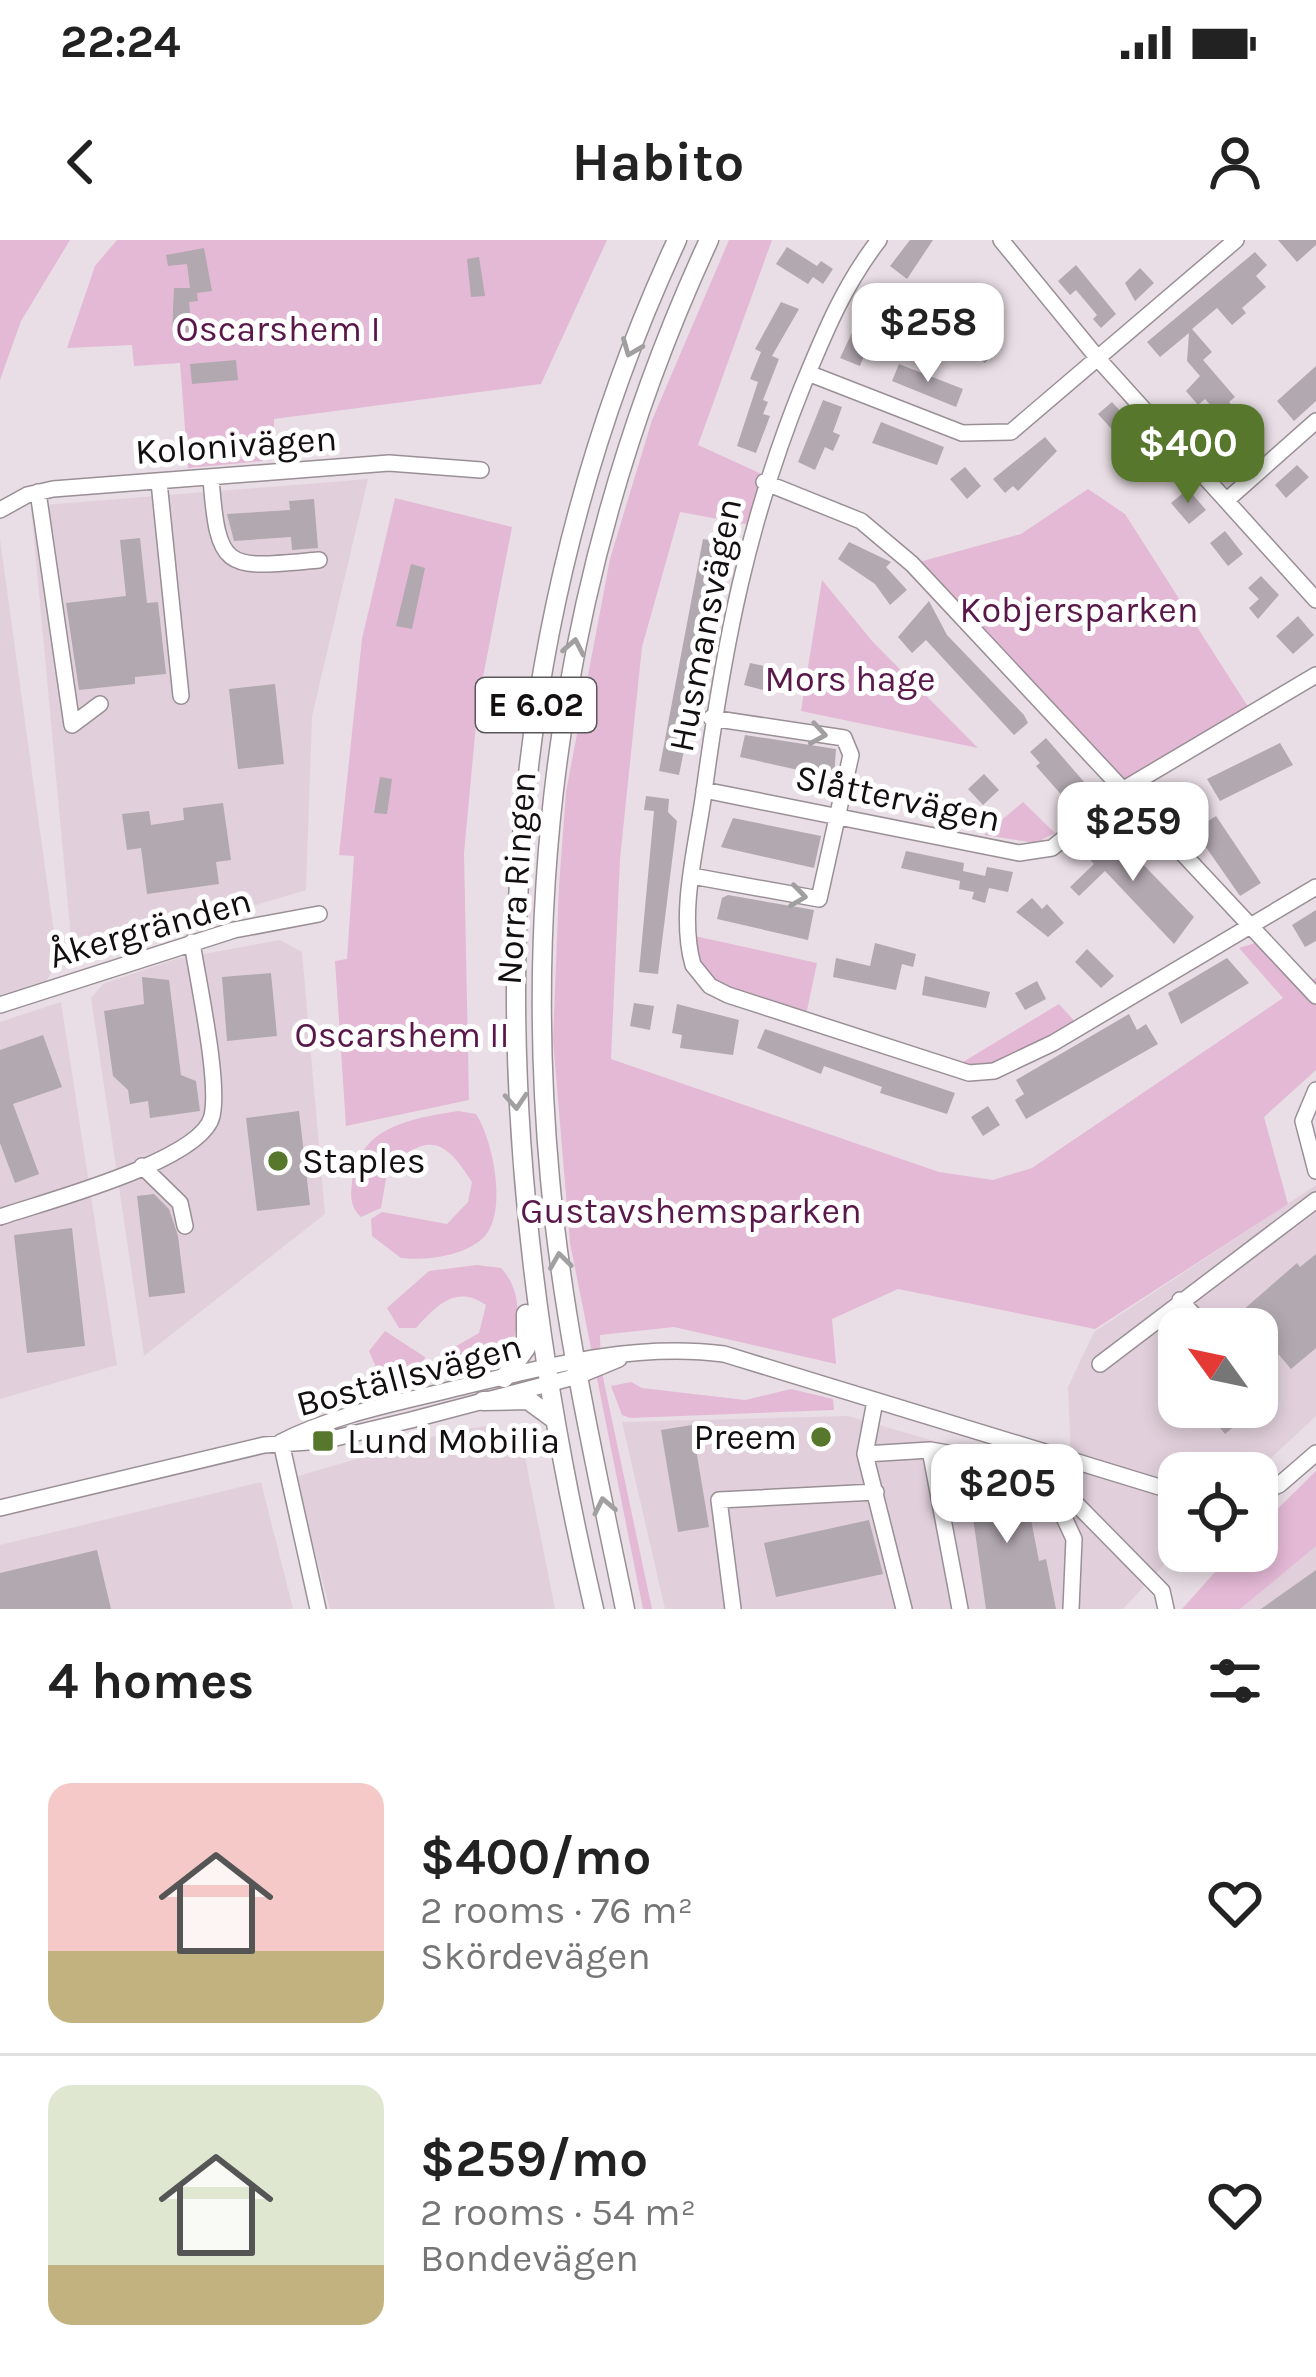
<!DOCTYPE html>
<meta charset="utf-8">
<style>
:root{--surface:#fff;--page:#f6f6f6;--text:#222;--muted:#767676;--line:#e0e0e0;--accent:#57772d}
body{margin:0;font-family:Karla,sans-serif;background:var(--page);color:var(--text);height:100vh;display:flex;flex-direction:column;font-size:45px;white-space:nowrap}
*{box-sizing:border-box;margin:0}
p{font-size:39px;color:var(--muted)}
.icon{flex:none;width:66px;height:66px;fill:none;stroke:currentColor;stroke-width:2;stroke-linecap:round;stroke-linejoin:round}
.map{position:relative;height:1369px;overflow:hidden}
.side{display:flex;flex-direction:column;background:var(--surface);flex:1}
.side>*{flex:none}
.needle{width:78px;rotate:303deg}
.controls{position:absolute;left:1158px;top:1068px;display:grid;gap:24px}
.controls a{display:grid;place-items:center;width:120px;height:120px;border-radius:24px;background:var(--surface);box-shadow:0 6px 18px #0003;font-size:60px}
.price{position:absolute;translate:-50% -102px;padding:0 27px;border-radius:24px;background:#fff;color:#222;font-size:39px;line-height:78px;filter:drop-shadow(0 3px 6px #0008)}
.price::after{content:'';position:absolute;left:50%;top:72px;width:36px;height:27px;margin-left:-18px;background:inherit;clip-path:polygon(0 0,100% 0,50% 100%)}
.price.on{background:var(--accent);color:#fff}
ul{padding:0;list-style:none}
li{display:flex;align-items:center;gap:36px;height:300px;padding:0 48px}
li+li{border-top:3px solid var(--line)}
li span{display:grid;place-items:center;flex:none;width:336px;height:240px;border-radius:24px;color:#555}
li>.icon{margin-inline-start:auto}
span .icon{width:144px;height:144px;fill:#fffc;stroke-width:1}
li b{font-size:51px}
h2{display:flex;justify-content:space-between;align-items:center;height:144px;padding:0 48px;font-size:51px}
.status{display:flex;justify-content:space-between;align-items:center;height:84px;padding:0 60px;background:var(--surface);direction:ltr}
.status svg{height:33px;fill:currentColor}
header{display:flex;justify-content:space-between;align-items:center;height:156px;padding:0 48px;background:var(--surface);font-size:54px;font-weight:700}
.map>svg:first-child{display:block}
.built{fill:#e1d0db;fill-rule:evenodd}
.green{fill:#e4b9d6}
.building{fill:#b2a8af}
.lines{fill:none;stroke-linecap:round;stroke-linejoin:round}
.minor-casing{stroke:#998f95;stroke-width:18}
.major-casing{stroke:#998f95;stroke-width:21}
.minor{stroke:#fff;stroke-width:15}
.major{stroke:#fff;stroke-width:18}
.oneway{stroke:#a19fa0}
.poi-dot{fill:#57772d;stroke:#fff;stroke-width:4.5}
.labels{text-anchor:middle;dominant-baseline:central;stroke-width:10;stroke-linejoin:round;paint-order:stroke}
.shield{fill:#fff;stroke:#5a5758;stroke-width:3}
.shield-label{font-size:33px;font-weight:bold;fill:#130f11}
.park-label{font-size:36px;fill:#5a184a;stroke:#fff}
.street-label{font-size:36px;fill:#130f11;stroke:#fff}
.poi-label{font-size:36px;fill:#130f11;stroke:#fff;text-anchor:start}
</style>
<div class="status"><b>22:24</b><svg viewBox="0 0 49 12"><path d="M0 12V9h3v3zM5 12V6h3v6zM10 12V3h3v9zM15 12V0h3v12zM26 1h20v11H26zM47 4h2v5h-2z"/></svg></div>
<header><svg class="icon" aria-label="back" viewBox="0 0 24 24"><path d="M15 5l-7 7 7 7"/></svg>Habito<svg class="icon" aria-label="person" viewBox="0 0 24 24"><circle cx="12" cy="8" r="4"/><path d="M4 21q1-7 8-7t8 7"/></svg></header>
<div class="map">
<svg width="1316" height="1369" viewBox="0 0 1316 1369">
<rect width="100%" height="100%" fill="#e9dee5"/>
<!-- built -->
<path class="built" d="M368,239L312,476L306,650L73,720L31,266Z
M0,299L58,722L46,741L0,755Z
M280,700L302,712L325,974L144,1116L91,758L103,744L176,719Z
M61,762L117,1125L0,1159V782Z
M1316,945V1176L1255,1233H1179V1309L1123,1369H665L622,1182L848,1176L1072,1241L1068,1147L1094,1092ZM1179,1089H1257V1167H1179Z
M487,1186L525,1217L555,1369H330L295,1237L456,1190Z
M261,1242L293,1369H0V1305Z
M1316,1250V1369H1208Z"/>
<!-- green -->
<path class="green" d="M0,0H70L21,81L0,140Z
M117,0H607L541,144L274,179V220L188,228L180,123L134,126L132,105L67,108L95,26Z
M729,0H772L698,205L766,236L751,285L680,272L642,407L620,619L611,819L939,932L993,940L1032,928L1283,758L1239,708L1255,703L1300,748L1316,738V830L1264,877L1288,964L1095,1089L898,1049L832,1079L836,1124L674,1087L600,1095L601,1128L652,1369H643L570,1003L553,800L559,646L566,552L610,319L652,180Z
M1088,249L1125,274L1252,473L1124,549L912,324L1021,294Z
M395,258L512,287L478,463L464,613L469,860L346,886L335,721L347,719L354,616L339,615L362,399Z
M822,340L873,402L978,508L801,471Z
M1023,562L1055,593L1036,603L984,595Z
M690,695L817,723L805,780L705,740Z
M1059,764L1079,786L1017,823L953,828Z
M458,871L476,874C493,900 509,975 482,999C463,1016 425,1021 401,1018L372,996L371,979L382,972L447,984L468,962L472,942C444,898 429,893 388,927L381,968L361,977C351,968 350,957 352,943C359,886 410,879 458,871Z
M477,1025L501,1028C523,1051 521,1087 507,1115L451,1127L444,1113L479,1093L486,1065C456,1044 436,1066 416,1088H399L387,1068L429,1031Z
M385,1091L425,1117L422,1126L393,1133L376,1127L369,1111Z
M631,1142L642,1148L745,1160L791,1149L833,1159L834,1170L630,1178L622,1175L611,1146Z
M1316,1231V1306L1240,1369H1182L1234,1311H1257V1289Z"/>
<!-- building -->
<path class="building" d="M910,0H933L907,39L890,26Z
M1278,0H1316V5L1297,22Z
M787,7L817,26L821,21L833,29L823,44L813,37L808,44L776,24Z
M204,8L212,51L197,53L198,61L189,62L192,91L172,94L174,48H190L187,24L168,26L166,15Z
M1255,12L1267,25L1256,36L1266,47L1242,68L1246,73L1232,85L1217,68L1192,89L1212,112L1203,120L1235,157L1229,162L1261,197L1244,212L1239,207L1229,215L1218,203L1228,195L1223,190L1228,185L1205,159L1198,165L1186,151L1200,136L1187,121L1189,93L1160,117L1147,102Z
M479,17L485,56L471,57L467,19Z
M1076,25L1116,74L1101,88L1093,79L1097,75L1076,50L1070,55L1058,41Z
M1140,28L1154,43L1135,61L1125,43Z
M874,46L888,57L876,74L872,70L860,98L869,102L860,126L840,118Z
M781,62L799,69L772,116L779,119L763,160L768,162L763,174L770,176L756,213L737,206L758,142L750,139L761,112L755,109Z
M990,89L1003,99L985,123L972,113Z
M236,120L238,140L192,144L190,124Z
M899,124L963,149L956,167L892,141Z
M1316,126V161L1294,181L1277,161Z
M823,160L842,167L833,192L840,195L833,211L825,207L815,230L798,222Z
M1112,162L1131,183L1117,195L1098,174Z
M881,182L944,207L937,225L872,203Z
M1045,197L1057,211L1018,251L1013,246L1005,253L993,239Z
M1150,204L1166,223L1148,239L1131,220Z
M1297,225L1309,237L1286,258L1275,245Z
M965,227L981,246L967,259L950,239Z
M1188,249L1206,270L1189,284L1171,263Z
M314,259L318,308L292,310L291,297L234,301L227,274L290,270L289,261Z
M1225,291L1243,314L1228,326L1210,303Z
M140,298L147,363L158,362L166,434L135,437V444L79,450L66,363L126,356L120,300Z
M703,299L726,303L679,535L659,531Z
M849,302L891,322L886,327L907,350L890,365L875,344L838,319Z
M411,324L425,328L412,389L396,386Z
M1261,336L1279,355L1258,379L1249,368L1259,359L1248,348Z
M929,361L947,395L1024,475L1028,483L1014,495L926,400L912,413L898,397Z
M1298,376L1314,395L1293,414L1276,396Z
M750,423L769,427L763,450L744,445Z
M275,444L284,524L238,529L229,449Z
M745,495L836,509L834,538L740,517Z
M1046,498L1091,550L1073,568L1036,526L1040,523L1030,512Z
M1280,503L1293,525L1220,561L1207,539Z
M984,534L999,550L983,565L968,549Z
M380,537L392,539L387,574L374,573Z
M646,556L669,559L668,572L677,581L658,734L639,732L654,571L644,570Z
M223,563L231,620L216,622L219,644L147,654L141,608L127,610L122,574L149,571L151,585L184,580L183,568Z
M1216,576L1261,643L1240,656L1194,590Z
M733,578L821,596L814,628L721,607Z
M1097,586L1128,619L1133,614L1194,677L1174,704L1105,631L1079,656L1070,647L1094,624L1077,605Z
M906,611L964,623L963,631L985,636L987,627L1013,632L1008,652L989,648L985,663L972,659L974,652L959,649L960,641L901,628Z
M728,655L814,670L808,700L717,679L722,658Z
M1032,658L1042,669L1047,664L1064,683L1048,697L1016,672Z
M1316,670V701L1305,707L1292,685Z
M875,703L916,714L913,727L902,724L896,750L833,737L836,718L870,726Z
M1087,709L1114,736L1101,748L1075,722Z
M1227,718L1249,743L1181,784L1168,753Z
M271,733L277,796L227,801L222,737Z
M925,736L990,752L986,768L922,755Z
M142,737L169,740L181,835L196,841L200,871L150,878L148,861L130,864L128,850L113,836L104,771L144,764Z
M1037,741L1046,759L1025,770L1015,753Z
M634,763L654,766L650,790L630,786Z
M677,764L739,780L733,815L680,808L682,795L672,793Z
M1129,774L1137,790L1146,784L1158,804L1026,879L1015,860L1024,854L1016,840Z
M765,789L955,853L947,874L880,853L882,847L824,826L821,834L757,808Z
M43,795L62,847L13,864L39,934L15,943L0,903V810Z
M988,866L1000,885L983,896L971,877Z
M299,871L310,965L257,971L246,878Z
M154,954L169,969L178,996L185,1053L149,1057L137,956Z
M72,988L85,1106L27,1113L14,995Z
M1316,1014V1108L1291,1129L1242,1071L1297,1023L1300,1027Z
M1203,1167H1258L1225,1194Z
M692,1185L709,1287L678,1292L661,1190Z
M986,1235L988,1244L1023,1238L1039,1321L1046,1319L1056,1369H986L971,1264L961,1266L958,1251L963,1250L961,1240Z
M869,1280L883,1334L776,1357L764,1303Z
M97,1310L111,1369H0V1333Z
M1316,1330V1369H1261Z"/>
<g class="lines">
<defs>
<path id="minor" d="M879,0C844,45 825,92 803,145C747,284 724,404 704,552C697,605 678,672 693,725L710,746L728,755L969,833L994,831L1053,803L1316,647
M1001,0L1100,121L1316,360
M808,133L962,193L1011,192L1236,0
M211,238C218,334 227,328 319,320
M159,242L181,456
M764,242L861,281L912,324L1316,756
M38,252L72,485L100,464
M1227,260L1316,181
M0,270L27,255L53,249L389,223L481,230
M704,550L1019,613L1052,608L1124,549L1316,435
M692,636L819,659L851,515L844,498L711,478
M0,765L234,690L319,674
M1316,850L1303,881L1316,931
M142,926L180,963L185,986
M0,977C43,962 202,921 212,876C220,841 198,742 192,702
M1180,1060L1207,1089
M1100,1124L1316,960
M1257,1142L1267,1153
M875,1161L865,1214L930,1210L1042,1229L1162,1351L1166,1369
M281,1202C334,1175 392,1164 449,1150C541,1128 630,1102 724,1114L1179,1253
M281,1202L318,1369
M930,1210L960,1369
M865,1214L904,1369
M1048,1243L1074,1299L1071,1369
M1257,1254L1279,1245L1316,1213
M0,1268L264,1205L323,1201L411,1180L578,1136L619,1119
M733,1369L719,1260L876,1252"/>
<path id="major" d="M504,1138L526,1108V1074
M483,1161L528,1160L554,1179
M594,1369C485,902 471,444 677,0
M625,1369C596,1227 563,1084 550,939C520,615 572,296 709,0"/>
</defs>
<!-- minor casing -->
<use href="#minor" class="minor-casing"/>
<!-- major casing -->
<use href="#major" class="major-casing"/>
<!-- minor -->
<use href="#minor" class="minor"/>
<!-- major -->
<use href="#major" class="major"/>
</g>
<!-- one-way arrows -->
<defs><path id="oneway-chevron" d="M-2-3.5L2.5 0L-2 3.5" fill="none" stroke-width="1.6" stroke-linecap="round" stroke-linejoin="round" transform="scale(3)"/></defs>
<g class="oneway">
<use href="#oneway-chevron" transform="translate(631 108) rotate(112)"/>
<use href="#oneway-chevron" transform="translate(574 407) rotate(-79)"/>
<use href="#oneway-chevron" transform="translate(818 494) rotate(9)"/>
<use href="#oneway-chevron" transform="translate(798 656) rotate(8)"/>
<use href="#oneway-chevron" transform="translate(516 861) rotate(86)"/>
<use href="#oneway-chevron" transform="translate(560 1021) rotate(-98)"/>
<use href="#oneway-chevron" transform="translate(604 1266) rotate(-102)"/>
</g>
<!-- markers -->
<g class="poi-dot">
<circle cx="278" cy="921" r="12"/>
<circle cx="821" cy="1197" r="12"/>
<rect x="311" y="1189" width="24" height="24" rx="6"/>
</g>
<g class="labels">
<!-- shield labels -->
<rect class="shield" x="476" y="438" width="120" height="54" rx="9"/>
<g class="shield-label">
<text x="536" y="465">E 6.02</text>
</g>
<!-- park labels -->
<g class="park-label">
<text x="278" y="89">Oscarshem I</text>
<text x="1079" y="370">Kobjersparken</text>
<text x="850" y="439">Mors hage</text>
<text x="402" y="795">Oscarshem II</text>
<text x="691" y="971">Gustavshemsparken</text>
</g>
<!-- street labels -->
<g class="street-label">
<text transform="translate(236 205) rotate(-4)">Kolonivägen</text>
<text transform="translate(705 385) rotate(-79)">Husmansvägen</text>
<text transform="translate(898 558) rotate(12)">Slåttervägen</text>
<text transform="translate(516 638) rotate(-86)">Norra Ringen</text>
<text transform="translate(150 688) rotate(-16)">Åkergränden</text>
<text transform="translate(409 1135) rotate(-15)">Boställsvägen</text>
</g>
<!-- poi labels -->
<g class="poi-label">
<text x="302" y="921">Staples</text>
<text x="797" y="1197" text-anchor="end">Preem</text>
<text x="347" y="1201">Lund Mobilia</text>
</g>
</g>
</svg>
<div class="controls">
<a><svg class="needle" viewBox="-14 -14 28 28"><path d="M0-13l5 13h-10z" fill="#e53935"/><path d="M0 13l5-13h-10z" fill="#767676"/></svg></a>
<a><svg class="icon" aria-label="locate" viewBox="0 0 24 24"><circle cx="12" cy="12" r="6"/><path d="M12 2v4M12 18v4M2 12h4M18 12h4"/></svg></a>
</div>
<b class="price" style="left:928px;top:145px">$258</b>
<b class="price on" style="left:1188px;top:266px">$400</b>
<b class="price" style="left:1133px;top:644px">$259</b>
<b class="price" style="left:1007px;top:1306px">$205</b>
</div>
<section class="side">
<h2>4 homes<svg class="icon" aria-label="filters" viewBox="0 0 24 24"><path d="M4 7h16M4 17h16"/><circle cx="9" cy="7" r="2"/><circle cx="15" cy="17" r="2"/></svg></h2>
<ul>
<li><span style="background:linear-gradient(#f6c9c9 70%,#c2b280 0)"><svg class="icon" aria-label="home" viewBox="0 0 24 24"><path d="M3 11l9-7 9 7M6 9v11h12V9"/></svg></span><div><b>$400/mo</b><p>2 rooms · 76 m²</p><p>Skördevägen</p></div><svg class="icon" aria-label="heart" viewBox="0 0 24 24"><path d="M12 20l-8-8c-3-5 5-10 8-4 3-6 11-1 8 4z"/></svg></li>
<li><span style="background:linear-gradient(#dfe7d0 75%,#c2b280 0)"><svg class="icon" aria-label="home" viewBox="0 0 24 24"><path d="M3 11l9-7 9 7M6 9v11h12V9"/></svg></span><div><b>$259/mo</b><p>2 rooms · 54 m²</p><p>Bondevägen</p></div><svg class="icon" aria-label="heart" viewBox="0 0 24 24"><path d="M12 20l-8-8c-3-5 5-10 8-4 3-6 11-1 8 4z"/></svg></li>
</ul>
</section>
